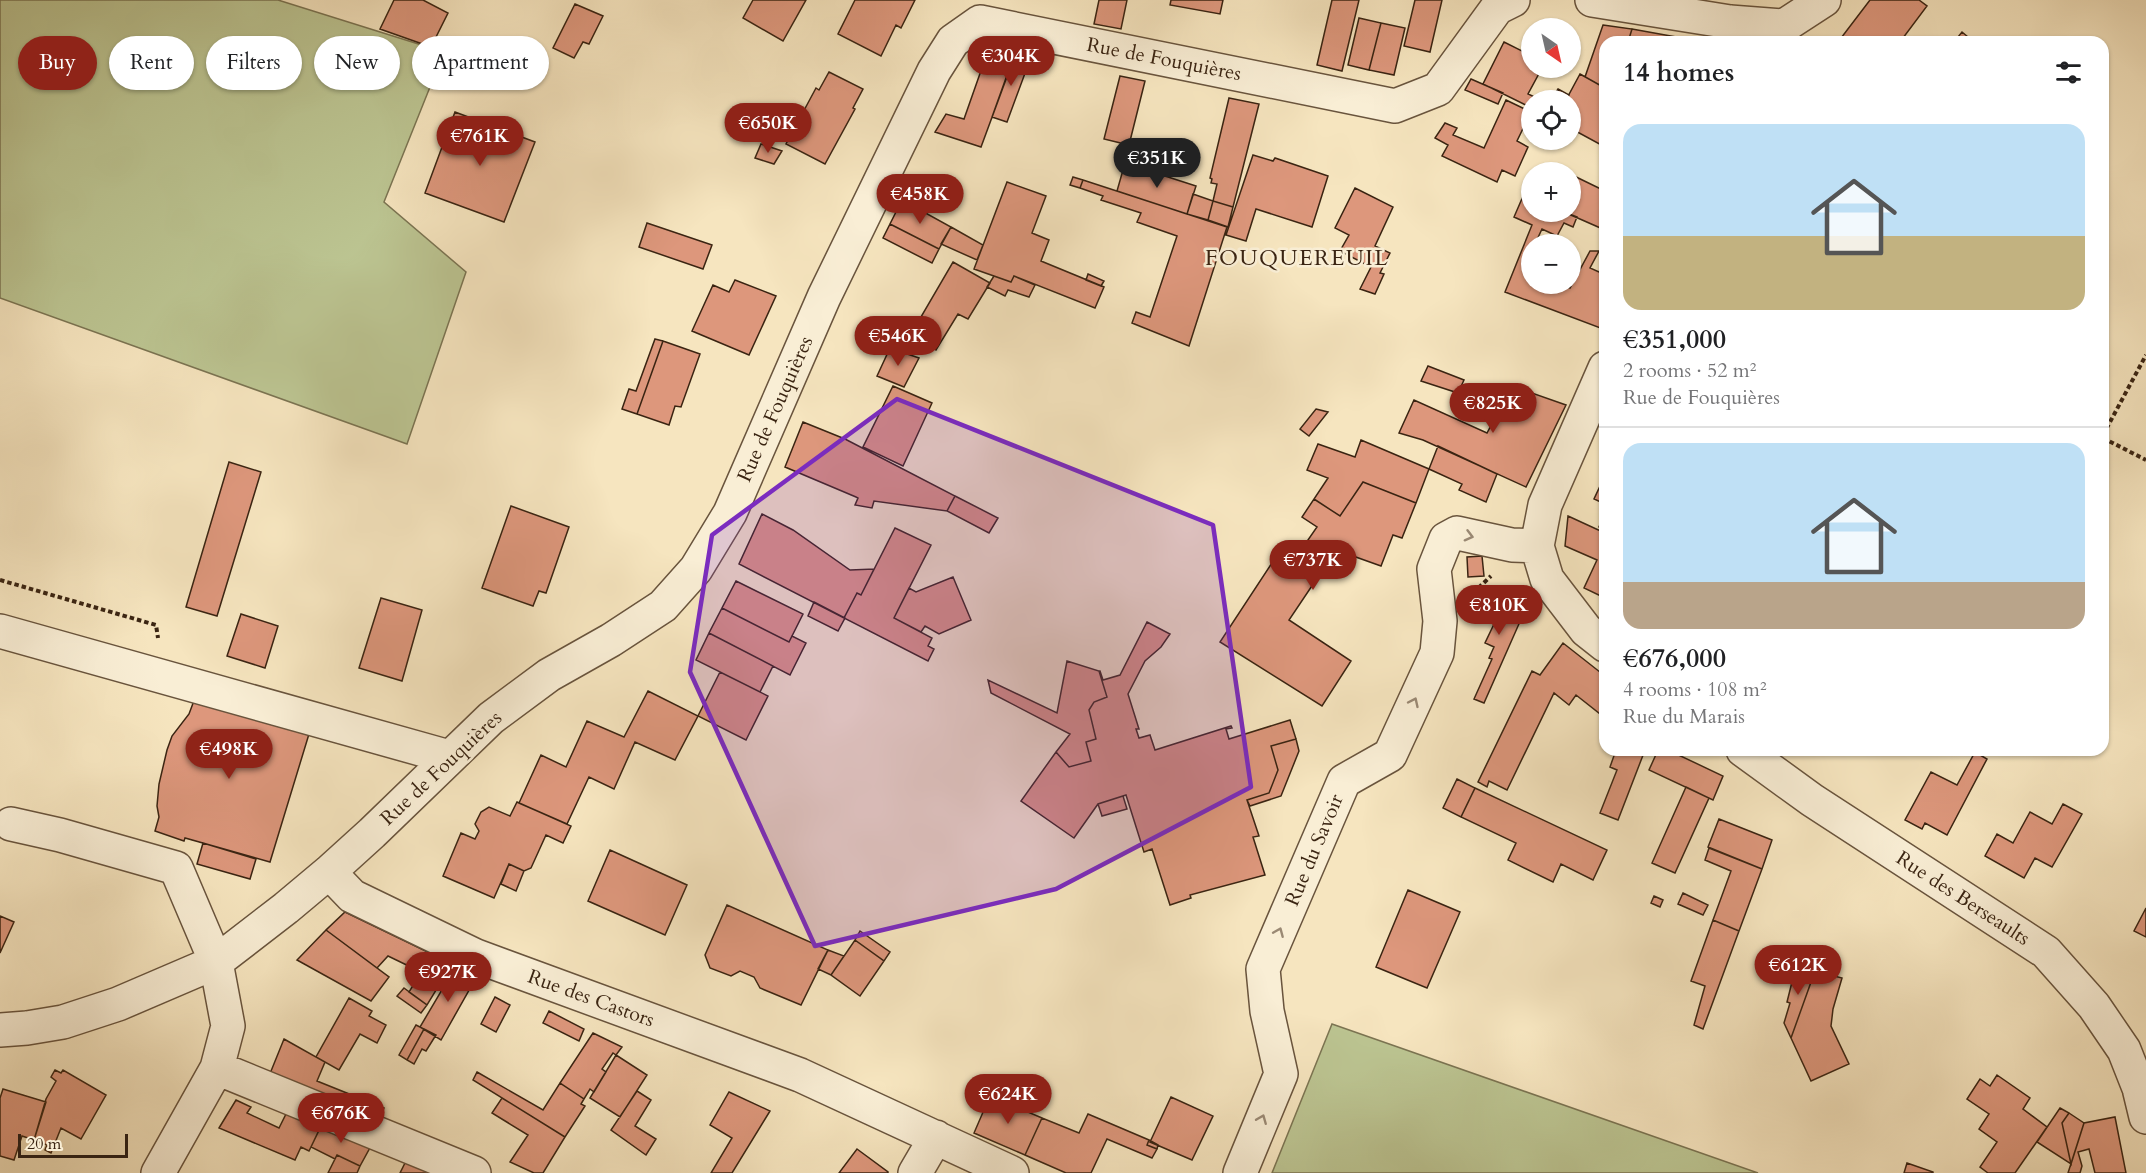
<!DOCTYPE html>
<meta charset="utf-8">
<style>
:root{--surface:#fff;--page:#f2f2f2;--text:#202124;--muted:#757577;--line:#e0e0e0;--accent:#8f2418}
body{margin:0;font-family:Cardo,serif;background:var(--page);color:var(--text);height:100vh;display:flex;flex-direction:column;font-size:22px;white-space:nowrap}
*{box-sizing:border-box;margin:0}
p{font-size:20px;color:var(--muted)}
.icon{flex:none;width:33px;height:33px;fill:none;stroke:currentColor;stroke-width:2;stroke-linecap:round;stroke-linejoin:round}
.map{position:relative;flex:1;overflow:hidden}
.sheet{position:absolute;left:1599px;top:36px;width:510px;height:720px;display:flex;flex-direction:column;background:var(--surface);border-radius:18px;box-shadow:0 2px 4px #0004}
.sheet>*{flex:none}
.top-card{position:absolute;left:18px;top:36px;width:570px;height:54px;display:flex;gap:12px}
.needle{width:39px;rotate:146deg}
.fabs{position:absolute;left:1521px;top:18px;display:grid;gap:12px}
.fabs a{display:grid;place-items:center;width:60px;height:60px;border-radius:50%;background:var(--surface);box-shadow:0 2px 4px #0004;font-size:30px}
.scale{position:absolute;left:18px;bottom:15px;width:110px;box-sizing:border-box;padding-left:6px;border:3px solid #3a2412;border-top:0;font-size:16px;line-height:21px;white-space:nowrap;color:#3a2412;-webkit-text-stroke:4px #f9eed5;paint-order:stroke}
.price{position:absolute;translate:-50% -51px;padding:0 14px;border-radius:21px;background:var(--accent);color:#fff;font-size:20px;line-height:39px;filter:drop-shadow(0 2px 3px #0008)}
.price::after{content:'';position:absolute;left:50%;top:36px;width:18px;height:14px;margin-left:-9px;background:inherit;clip-path:polygon(0 0,100% 0,50% 100%)}
.price.current{background:#222;color:#fff}
ul{padding:0;list-style:none}
li{display:grid;align-content:center;gap:12px;height:318px;padding:0 24px}
li+li{border-top:2px solid var(--line)}
li span{display:grid;place-items:center;height:186px;border-radius:18px;color:#555}
li>.icon{margin-inline-start:auto}
span .icon{width:108px;height:108px;fill:#fffc;stroke-width:1}
li b{font-size:26px}
h2{display:flex;justify-content:space-between;align-items:center;height:72px;padding:0 24px;font-size:26px}
.tag{padding:0 21px;border-radius:27px;background:var(--surface);box-shadow:0 2px 4px #0004;font-size:21px;line-height:54px}
.tag.current{background:var(--accent);color:#fff}
.map>svg:first-child{display:block}
.green{fill:#bcc592;stroke:#7b7452;stroke-width:1.5}
.building{fill:#dd977c;stroke:#3a2412;stroke-width:1.5}
.lines{fill:none;stroke-linecap:round;stroke-linejoin:round}
.minor-casing{stroke:#69543d;stroke-width:36}
.path{stroke:#3a2412;stroke-width:4;stroke-dasharray:4.5 3;stroke-linecap:butt}
.minor{stroke:#f9eed5;stroke-width:33}
.oneway{stroke:#9a8974}
.marked{fill:#7b2cbf;fill-opacity:0.2;stroke:#7b2cbf;stroke-width:4.5;stroke-linejoin:round}
.labels{text-anchor:middle;dominant-baseline:central;stroke-width:5;stroke-linejoin:round;paint-order:stroke}
.street-label{font-size:20px;fill:#3a2412;stroke:#f9eed5}
.quarter-label{font-size:22px;letter-spacing:1.5px;fill:#3a2412;stroke:#f9eed5}
</style>
<div class="map">
<svg width="2146" height="1173" viewBox="0 0 2146 1173">
<rect width="100%" height="100%" fill="#f6e5bf"/>
<filter id="stains"><feTurbulence type="fractalNoise" baseFrequency=".00333" numOctaves="4"/><feColorMatrix values="0 0 0 0 .2 0 0 0 0 .09 0 0 0 0 .02 0 0 0 .5 -.17"/></filter>
<radialGradient id="worn" r=".72"><stop offset=".6" stop-color="#630" stop-opacity="0"/><stop offset="1" stop-color="#630" stop-opacity=".3"/></radialGradient>
<!-- green -->
<path class="green" d="M0,0H278L444,52L384,202L466,272L407,444L0,298Z
M1332,1024L1758,1173H1272Z"/>
<!-- building -->
<path class="building" d="M394,0H423L448,13L431,47L380,29Z
M753,0H806L783,41L743,18Z
M855,0H915L901,28L896,25L881,56L838,34Z
M1099,0H1127L1121,29L1094,24Z
M1171,0H1223L1220,14L1170,5Z
M1332,0H1359L1342,71L1317,65Z
M1415,0H1442L1430,52L1404,46Z
M1870,0H1919L1927,6L1900,42H1838Z
M575,4L603,16L589,44L583,42L574,58L553,48Z
M1359,18L1381,23L1369,70L1348,65Z
M1381,23L1405,28L1394,75L1369,70Z
M1603,25L1632,29L1628,42H1605V88L1585,77Z
M1632,29L1704,42H1628Z
M1962,32L1974,42H1954Z
M1532,35V48L1526,45Z
M1504,42L1532,56V68H1542L1528,94L1541,100H1532V108L1483,84Z
M1015,53L1031,57L1007,122L992,117Z
M983,65L1008,74L981,147L935,132L946,114L964,119Z
M829,72L863,89L853,108L855,109L825,164L786,144L816,88L819,90Z
M1580,74L1605,88V147L1570,128V100H1566Z
M1120,76L1145,81L1129,145L1104,139Z
M1471,79L1503,93L1498,104L1465,90Z
M1558,89L1569,95L1566,100H1551Z
M1229,98L1259,104L1233,207L1213,201L1217,184L1211,183L1212,179L1210,178Z
M1506,100L1531,112L1517,141L1528,147L1515,176L1502,170L1497,182L1442,156L1448,145L1435,138L1445,123L1457,128L1453,135L1484,148Z
M455,112L535,142L504,222L425,193Z
M761,144L782,151L774,164L755,158Z
M1253,155L1273,161L1275,158L1328,176L1312,227L1256,209L1246,241L1226,235Z
M1128,167L1136,169L1137,167L1196,186L1187,214L1117,191L1123,170L1127,171Z
M1570,174L1605,191V230L1564,212H1570Z
M1073,177L1083,180L1080,188L1070,185Z
M1083,180L1227,227L1189,346L1132,323L1136,312L1150,317L1177,236L1137,222L1141,213L1101,200L1103,196L1080,188Z
M1007,182L1046,196L1032,233L1049,240L1041,261L1104,287L1095,308L1014,276L1011,282L974,269Z
M1355,188L1393,207L1375,246L1390,253L1380,273L1384,274L1375,294L1360,289L1371,267L1340,251L1349,235L1335,228Z
M1193,194L1213,201L1208,220L1187,214Z
M1524,194L1532,197V212H1564L1577,217L1573,227L1564,223L1557,236L1542,229L1535,244H1532V284H1560L1570,288L1590,251H1599L1590,268L1599,272L1605,260L1603,329L1505,292L1532,225L1514,217Z
M902,200L951,227L939,249L890,224Z
M1213,201L1233,207L1228,227L1208,220Z
M647,223L712,245L703,269L639,247Z
M890,224L939,249L932,263L883,238Z
M951,227L983,245L977,260L941,244Z
M953,262L990,283L968,319L958,314L936,350L911,334Z
M1088,274L1104,281L1101,286L1086,280Z
M994,276L1011,282L1014,276L1035,285L1029,297L1008,290L1005,296L987,287Z
M735,280L776,296L749,355L692,331L713,285L729,292Z
M655,339L663,341L637,414L622,409L629,389L636,391Z
M663,341L700,354L681,407L675,406L669,425L637,414Z
M890,348L919,358L904,387L877,376Z
M1428,366L1464,380L1458,393L1421,381Z
M893,386L932,403L903,466L863,447Z
M1512,386L1566,405L1526,487L1423,440L1399,433L1414,400L1487,433Z
M1316,409L1328,412L1309,436L1300,429Z
M803,422L845,439L955,496L947,511L874,501L872,508L855,505L858,498L856,497L785,467Z
M1361,440L1429,469L1416,503L1363,482L1340,516L1314,499L1328,478L1307,470L1318,444L1355,457Z
M1438,446L1497,474L1486,502L1459,490L1462,484L1429,469Z
M229,462L261,472L217,616L186,607Z
M1363,482L1416,503L1402,538L1393,535L1381,566L1336,550L1289,620L1351,661L1322,706L1220,642L1285,543L1299,553L1317,527L1302,517L1314,499L1340,516Z
M1601,484L1605,486V504L1594,499Z
M955,496L998,518L989,533L947,511Z
M511,506L569,527L546,593L539,591L533,606L482,588Z
M1605,513V530L1599,527Z
M762,514L793,530L850,570L874,569L861,595L857,593L844,618L739,564Z
M1568,516L1605,533V598L1584,588L1597,560L1565,546Z
M895,528L931,545L894,618L932,638L928,646L934,649L928,661L844,618L857,593L861,595Z
M1482,556L1484,576L1468,577L1467,557Z
M953,577L971,620L939,634L925,626L921,632L894,618L909,588L916,592Z
M736,581L803,614L789,642L722,608Z
M1490,591L1526,608L1484,703L1474,699L1492,659L1489,658L1494,647L1485,643L1495,622L1479,615Z
M381,598L422,610L402,681L359,668Z
M814,602L845,618L838,631L808,616Z
M722,608L789,642L792,636L806,643L790,675L709,633Z
M241,614L278,626L265,668L227,656Z
M1147,622L1170,634L1161,647L1145,661L1128,694L1139,729H1136L1139,738L1150,735L1155,750L1231,726L1232,728L1226,729L1229,739L1290,720L1296,739L1271,746L1278,770L1269,793L1247,800L1259,836L1253,837L1265,875L1190,895L1191,898L1170,905L1152,849L1144,852L1126,795L1098,804L1074,838L1021,801L1056,752L1069,767L1091,761L1086,742L1096,739L1089,710L1094,702L1107,697L1099,671H1100L1103,680L1120,675Z
M709,633L773,666L760,692L696,660Z
M1563,643L1605,676V715L1604,717L1576,695L1569,705L1554,693L1507,790L1489,781L1487,787L1478,782L1532,671L1540,675Z
M1067,661L1099,671L1107,697L1094,702L1089,710L1096,739L1086,742L1091,761L1069,767L1056,752L1070,734L991,693L988,680L1057,713Z
M720,672L768,696L746,740L698,716Z
M648,691L698,716L675,760L635,742L614,789L589,777L567,824L519,803L541,755L566,767L587,721L624,737Z
M195,698L309,734L270,862L185,838L184,841L155,831L159,817L157,806L159,784L167,750L172,736L189,714Z
M1296,739L1299,751L1281,796L1250,806L1247,800L1269,793L1278,770L1271,746Z
M1616,750H1645L1618,820L1600,813L1617,770L1610,767Z
M1658,750H1668L1723,776L1713,800L1649,770Z
M1975,752L1987,759L1947,835L1925,823L1922,829L1905,820L1931,772L1957,785Z
M1457,779L1475,788L1461,817L1443,808Z
M1686,787L1709,798L1675,873L1652,863Z
M1475,788L1607,850L1593,880L1561,864L1553,882L1508,860L1516,843L1461,817Z
M1123,796L1127,809L1102,816L1098,804Z
M517,802L571,826L563,843L546,835L531,868L524,871L509,864L494,898L443,876L461,833L475,839L479,831L475,824L481,812L489,807L510,816Z
M2063,804L2082,814L2052,867L2035,858L2024,878L1985,856L1997,834L2013,843L2030,812L2052,824Z
M1719,819L1772,840L1762,869L1708,847Z
M203,843L256,859L250,879L197,864Z
M1709,848L1762,869L1739,931L1713,920L1731,871L1705,860Z
M610,850L687,885L665,935L588,901Z
M509,864L524,871L516,891L501,884Z
M1408,890L1460,912L1427,988L1376,967Z
M1683,893L1708,905L1703,915L1678,904Z
M1654,896L1663,900L1660,907L1651,903Z
M727,905L828,950L801,1005L760,988L754,977L740,971L731,976L710,968L705,955Z
M2146,908V937L2134,931Z
M345,912L432,954L421,972L388,956L377,968L326,930Z
M0,916L14,922L0,953Z
M1713,920L1739,931L1703,1029L1694,1025L1705,986L1691,981Z
M326,930L389,977L371,1001L297,960Z
M860,931L890,952L884,961L855,940Z
M855,940L884,961L860,996L831,975Z
M828,950L844,956L831,975L818,969Z
M432,954L452,964L427,1005L409,992Z
M456,966L477,976L441,1040L420,1027Z
M1796,966L1815,971L1791,1038L1784,1023L1790,1003L1787,1002Z
M1815,971L1842,978L1833,1009L1831,1026L1849,1064L1811,1081L1791,1038Z
M404,988L427,1005L421,1013L397,996Z
M495,997L510,1005L496,1032L481,1024Z
M349,998L372,1011L369,1016L386,1025L377,1043L360,1034L339,1070L316,1057Z
M549,1011L584,1029L579,1041L543,1023Z
M416,1025L424,1029L407,1060L399,1055Z
M424,1029L436,1035L426,1051L422,1049L414,1064L407,1060Z
M593,1033L622,1047L616,1055L613,1053L602,1069L606,1072L594,1092L590,1089L584,1099L560,1083Z
M284,1039L325,1062L317,1081L384,1108L378,1123L267,1081Z
M616,1055L647,1075L620,1117L590,1098Z
M55,1070L61,1073L63,1070L106,1095L81,1139L61,1128L51,1153L45,1150L47,1145L34,1140L46,1099L56,1081L51,1077Z
M477,1072L543,1110L560,1083L584,1099L581,1104L585,1106L565,1137L473,1080Z
M1997,1075L2030,1098L2023,1109L2047,1127L2015,1173H1988L1980,1167L1997,1142L1979,1129L1989,1114L1967,1099L1980,1079L1990,1086Z
M3,1089L46,1102L34,1140L22,1136L14,1160L0,1156V1098Z
M637,1091L651,1100L635,1126L656,1139L646,1155L611,1130Z
M729,1092L770,1111L732,1173H711L732,1138L710,1125Z
M990,1096L1042,1118L1025,1155L974,1133Z
M1171,1097L1213,1116L1192,1160L1150,1142Z
M502,1098L565,1137L543,1173H534L510,1162L528,1135L492,1113Z
M236,1100L251,1107L247,1113L279,1128L289,1108L323,1122L309,1151L301,1147L295,1160L219,1128Z
M2060,1108L2069,1113L2062,1123L2071,1164L2037,1142Z
M2069,1113L2084,1123L2071,1164L2062,1123Z
M1088,1114L1149,1140L1147,1145L1157,1149L1152,1158L1107,1139L1091,1173H1066L1025,1155L1042,1118L1079,1133Z
M2115,1117L2126,1173H2095L2089,1149L2078,1152L2082,1166L2080,1173H2068L2084,1123Z
M323,1122L372,1144L360,1166L337,1155L335,1159L311,1147Z
M1149,1140L1158,1145L1157,1149L1147,1145Z
M857,1149L888,1172V1173H839Z
M337,1155L360,1166L357,1173H328Z
M407,1159L432,1173H400Z
M1907,1163L1933,1172V1173H1904Z"/>
<g class="lines">
<defs>
<path id="minor" d="M1592,0L1730,22L1784,26
M1782,42L1784,26L1824,0
M1605,368L1545,505L1537,546L1547,579L1586,630L1605,645
M0,631L449,757
M1743,750L1812,800L2046,952L2094,1006L2124,1050L2139,1088L2146,1117
M11,824L60,835L176,868L216,962L228,1026L217,1068L158,1173
M329,872L352,896L476,956L800,1075L1012,1173
M0,1030L27,1028L63,1022L118,1004L216,962L286,908L329,872L372,833L491,718L549,675L611,640L663,606L696,569L730,513L824,297L934,71L953,41L980,22L1395,106L1438,89L1497,8L1513,0
M217,1068L474,1173
M915,1173L936,1137
M1240,1173L1281,1074L1267,1011L1263,969L1344,781L1390,755L1437,653L1440,621L1434,569L1446,539L1457,533L1512,545L1537,546"/>
</defs>
<!-- minor casing -->
<use href="#minor" class="minor-casing"/>
<!-- path -->
<path class="path" d="M2103,435L2146,355
M2103,438L2146,460
M0,580L156,625L158,638
M1473,593L1491,576"/>
<!-- minor -->
<use href="#minor" class="minor"/>
</g>
<!-- one-way arrows -->
<defs><path id="oneway-chevron" d="M-2-3.5L2.5 0L-2 3.5" fill="none" stroke-width="1.6" stroke-linecap="round" stroke-linejoin="round" transform="scale(1.5)"/></defs>
<g class="oneway">
<use href="#oneway-chevron" transform="translate(1469 536) rotate(15)"/>
<use href="#oneway-chevron" transform="translate(1414 702) rotate(-65)"/>
<use href="#oneway-chevron" transform="translate(1279 932) rotate(-67)"/>
<use href="#oneway-chevron" transform="translate(1262 1119) rotate(-68)"/>
</g>
<!-- marked area -->
<path class="marked" d="M897,399L1213,525L1251,787L1056,889L815,946L690,672L712,535Z"/>
<g class="labels">
<!-- street labels -->
<g class="street-label">
<text transform="translate(1164 59) rotate(11)">Rue de Fouquières</text>
<text transform="translate(775 409) rotate(-66)">Rue de Fouquières</text>
<text transform="translate(441 768) rotate(-43)">Rue de Fouquières</text>
<text transform="translate(1314 850) rotate(-67)">Rue du Savoir</text>
<text transform="translate(1963 898) rotate(33)">Rue des Berseaults</text>
<text transform="translate(591 998) rotate(20)">Rue des Castors</text>
</g>
<!-- quarter labels -->
<g class="quarter-label">
<text x="1297" y="258">FOUQUEREUIL</text>
</g>
</g>
<rect width="100%" height="100%" filter="url(#stains)"/>
<rect width="100%" height="100%" fill="url(#worn)"/>
</svg>
<div class="fabs">
<a><svg class="needle" viewBox="-14 -14 28 28"><path d="M0-13l5 13h-10z" fill="#e53935"/><path d="M0 13l5-13h-10z" fill="#757577"/></svg></a>
<a><svg class="icon" aria-label="locate" viewBox="0 0 24 24"><circle cx="12" cy="12" r="6"/><path d="M12 2v4M12 18v4M2 12h4M18 12h4"/></svg></a>
<a>+</a>
<a>−</a>
</div>
<div class="scale">20 m</div>
<b class="price" style="left:1011px;top:87px">€304K</b>
<b class="price" style="left:768px;top:154px">€650K</b>
<b class="price" style="left:480px;top:167px">€761K</b>
<b class="price current" style="left:1157px;top:189px">€351K</b>
<b class="price" style="left:920px;top:225px">€458K</b>
<b class="price" style="left:898px;top:367px">€546K</b>
<b class="price" style="left:1493px;top:434px">€825K</b>
<b class="price" style="left:1313px;top:591px">€737K</b>
<b class="price" style="left:1499px;top:636px">€810K</b>
<b class="price" style="left:229px;top:780px">€498K</b>
<b class="price" style="left:1798px;top:996px">€612K</b>
<b class="price" style="left:448px;top:1003px">€927K</b>
<b class="price" style="left:1008px;top:1125px">€624K</b>
<b class="price" style="left:341px;top:1144px">€676K</b>
<div class="top-card">
<a class="tag current">Buy</a>
<a class="tag">Rent</a>
<a class="tag">Filters</a>
<a class="tag">New</a>
<a class="tag">Apartment</a>
</div>
<section class="sheet">
<h2>14 homes<svg class="icon" aria-label="filters" viewBox="0 0 24 24"><path d="M4 7h16M4 17h16"/><circle cx="9" cy="7" r="2"/><circle cx="15" cy="17" r="2"/></svg></h2>
<ul>
<li><span style="background:linear-gradient(#bfe0f5 60%,#c2b280 0)"><svg class="icon" aria-label="home" viewBox="0 0 24 24"><path d="M3 11l9-7 9 7M6 9v11h12V9"/></svg></span><div><b>€351,000</b><p>2 rooms · 52 m²</p><p>Rue de Fouquières</p></div></li>
<li><span style="background:linear-gradient(#bfe0f5 75%,#b9a48a 0)"><svg class="icon" aria-label="home" viewBox="0 0 24 24"><path d="M3 11l9-7 9 7M6 9v11h12V9"/></svg></span><div><b>€676,000</b><p>4 rooms · 108 m²</p><p>Rue du Marais</p></div></li>
</ul>
</section>
</div>
